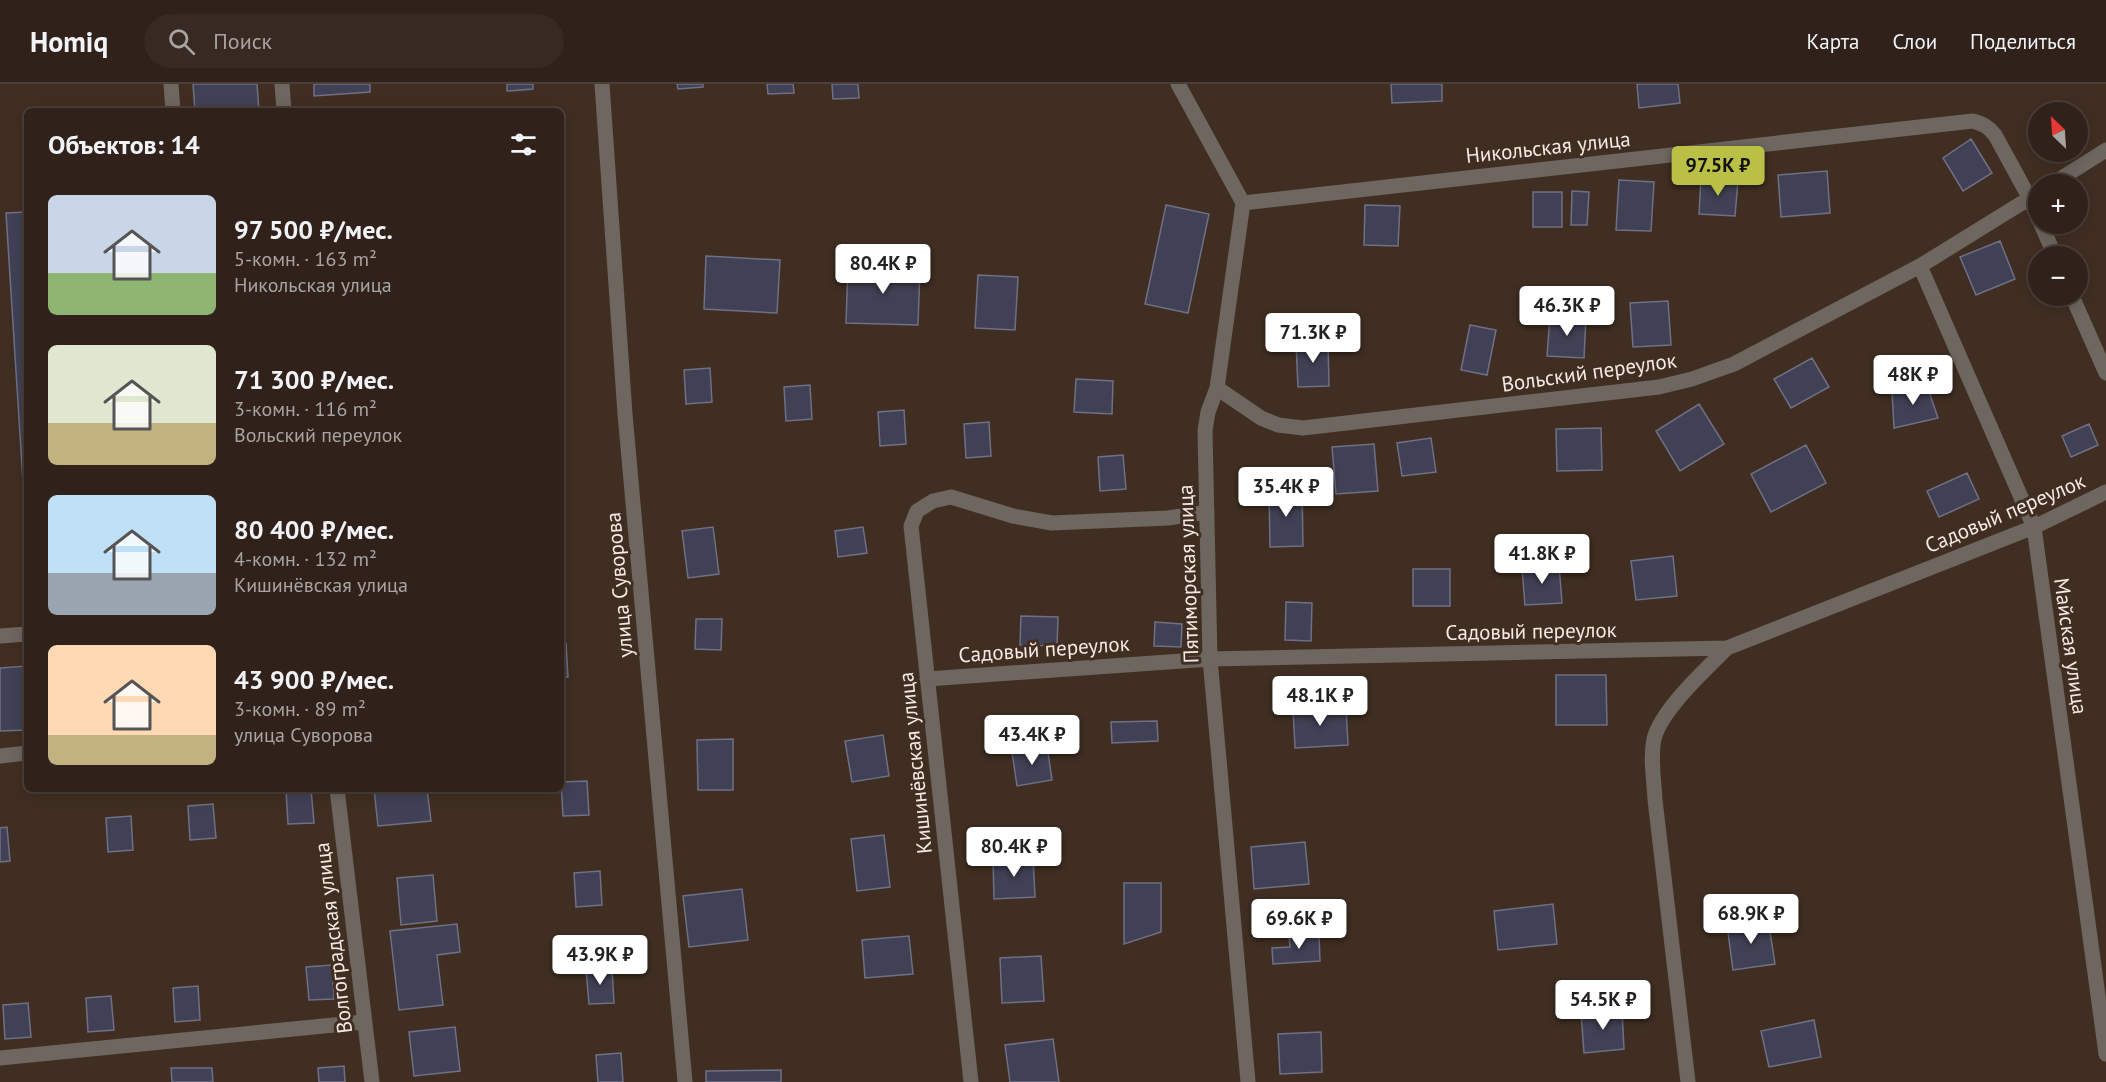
<!DOCTYPE html>
<html lang="ru">
<meta charset="utf-8">
<style>
:root{--surface:#30221a;--page:#382a23;--text:#f1f3f6;--muted:#a8a4a2;--line:#4b3f39;--accent:#bac045}
body{margin:0;font-family:"PT Sans",sans-serif;background:var(--page);color:var(--text);height:100vh;display:flex;flex-direction:column;font-size:22px;white-space:nowrap}
*{box-sizing:border-box;margin:0}
p{font-size:20px;color:var(--muted)}
.icon{flex:none;width:33px;height:33px;fill:none;stroke:currentColor;stroke-width:2;stroke-linecap:round;stroke-linejoin:round}
.map{position:relative;flex:1;overflow:hidden}
.details{position:absolute;left:24px;top:24px;width:540px;height:684px;display:flex;flex-direction:column;background:var(--surface);border-radius:9px;box-shadow:0 3px 15px #0003,0 0 0 2px var(--line)}
.details>*{flex:none}
.needle{width:39px;rotate:335deg}
.buttons{position:absolute;left:2028px;top:18px;display:grid;gap:12px}
.buttons a{display:grid;place-items:center;width:60px;height:60px;border-radius:50%;background:var(--surface);box-shadow:0 3px 15px #0003,0 0 0 2px var(--line);font-size:30px}
.price{position:absolute;translate:-50% -51px;padding:0 14px;border-radius:6px;background:#fff;color:#222;font-size:20px;line-height:39px;filter:drop-shadow(0 2px 3px #0008)}
.price::after{content:'';position:absolute;left:50%;top:36px;width:18px;height:14px;margin-left:-9px;background:inherit;clip-path:polygon(0 0,100% 0,50% 100%)}
.price.current{background:var(--accent);color:#111}
ul{padding:0;list-style:none}
li{display:flex;align-items:center;gap:18px;height:150px;padding:0 24px}
li span{display:grid;place-items:center;flex:none;width:168px;height:120px;border-radius:9px;color:#555}
li>.icon{margin-inline-start:auto}
span .icon{width:72px;height:72px;fill:#fffc;stroke-width:1}
li b{font-size:26px}
h2{display:flex;justify-content:space-between;align-items:center;height:72px;padding:0 24px;font-size:26px}
header{display:flex;align-items:center;gap:36px;box-sizing:border-box;height:84px;padding:0 30px;background:var(--surface);border-bottom:2px solid var(--line)}
header strong{font-size:28px}
nav{display:flex;gap:33px;margin-inline-start:auto;font-size:21px}
.search{width:420px;height:54px;background:var(--page);display:flex;align-items:center;gap:15px;box-sizing:border-box;padding:0 21px;border-radius:33px;color:var(--muted);font-size:22px}
.map>svg:first-child{display:block}
.building{fill:#414155;stroke:#6f6f85;stroke-width:1.5}
.lines{fill:none;stroke-linecap:round;stroke-linejoin:round}
.service{stroke:#6e675f;stroke-width:15}
.minor{stroke:#6e675f;stroke-width:15}
.labels{text-anchor:middle;dominant-baseline:central;stroke-width:6;stroke-linejoin:round;paint-order:stroke}
.street-label{font-size:21px;fill:#f5e9e1;stroke:#402e22}
</style>
<header>
<strong>Homiq</strong>
<div class="search"><svg class="icon" aria-label="search" viewBox="0 0 24 24"><circle cx="10" cy="10" r="6"/><path d="M15 15l6 6"/></svg>Поиск</div>
<nav><a>Карта</a><a>Слои</a><a>Поделиться</a></nav>
</header>
<div class="map">
<svg width="2106" height="998" viewBox="0 0 2106 998">
<rect width="100%" height="100%" fill="#402e22"/>
<!-- building -->
<path class="building" d="M193,0H257L259,27H195Z
M314,0H370V8L314,12Z
M507,0H533V5L507,7Z
M677,0H703V3L678,5Z
M767,0H793L794,9L768,10Z
M832,0H858L859,14L833,15Z
M1391,0H1442V17L1392,19Z
M1637,0H1678L1680,19L1639,24Z
M1971,55L1992,89L1963,107L1943,74Z
M1827,87L1830,129L1781,133L1778,91Z
M1701,94L1738,97L1735,132L1699,130Z
M1619,96L1654,98L1651,147L1616,146Z
M1572,107L1589,108L1587,141H1571Z
M1533,108H1562V143H1533Z
M1166,121L1209,130L1188,229L1145,220Z
M1365,121L1400,122L1398,162L1364,161Z
M27,128V462L6,129Z
M2000,157L2015,195L1976,211L1960,173Z
M706,172L780,176L777,229L704,225Z
M848,181L920,183L918,241L846,239Z
M978,191L1018,193L1015,246L975,244Z
M1668,217L1671,261L1633,263L1630,219Z
M1550,232L1586,234L1584,274L1547,272Z
M1470,241L1496,246L1487,291L1461,286Z
M1328,258L1329,302L1298,303L1296,259Z
M1812,274L1829,303L1791,324L1774,295Z
M710,284L712,318L686,320L684,286Z
M1076,295L1113,297L1112,330L1074,328Z
M1926,299L1938,334L1894,344L1892,307Z
M810,301L812,335L786,337L784,303Z
M1699,320L1724,360L1680,387L1656,347Z
M904,326L906,360L880,362L878,328Z
M989,338L991,372L966,374L964,340Z
M2089,340L2098,361L2071,373L2062,352Z
M1601,344L1602,386L1557,387L1556,345Z
M1431,354L1436,388L1402,392L1397,359Z
M1374,360L1378,407L1336,410L1332,363Z
M1806,361L1826,399L1771,428L1751,390Z
M1123,371L1126,405L1100,407L1098,373Z
M1967,389L1979,415L1939,433L1927,407Z
M1302,404L1303,462L1270,463L1269,405Z
M713,443L719,490L688,494L682,447Z
M863,443L867,469L838,473L835,447Z
M1673,472L1677,512L1636,516L1631,477Z
M1559,481L1562,519L1525,521L1522,484Z
M1413,485H1450V522H1413Z
M1286,518L1312,519L1311,557L1285,556Z
M1021,532L1058,533L1057,562L1020,561Z
M696,535H722L721,566L695,565Z
M1155,538L1182,540L1181,563L1154,562Z
M561,559H566L568,593H561Z
M27,582V646L0,647V584Z
M1556,591H1606L1607,641H1556Z
M1346,622L1348,661L1295,664L1293,625Z
M1157,637L1158,657L1112,659L1111,638Z
M883,651L889,692L852,698L845,657Z
M733,655V706H698L697,656Z
M1047,662L1052,696L1017,702L1012,668Z
M587,697L589,731L563,732L561,698Z
M311,705L314,739L288,740L286,706Z
M374,705H427L431,737L378,742Z
M213,720L216,754L190,756L188,722Z
M131,732L133,766L108,768L106,734Z
M7,743L10,777L0,778V744Z
M884,751L890,803L857,807L851,755Z
M1305,758L1309,800L1254,805L1251,763Z
M1033,773L1035,813L994,815L993,775Z
M600,787L602,821L576,823L574,789Z
M433,791L437,837L401,841L397,794Z
M1124,799H1161V848L1124,860Z
M742,805L748,856L689,863L683,812Z
M1553,820L1557,860L1498,866L1494,827Z
M1768,835L1775,880L1733,886L1727,841Z
M457,840L460,868L437,871L443,921L399,926L390,847Z
M1319,850L1320,877L1273,880L1272,864L1290,863L1289,852Z
M909,852L913,890L865,894L862,856Z
M1041,872L1044,917L1002,919L1000,874Z
M332,881L334,915L309,916L306,883Z
M612,885L614,919L589,920L586,886Z
M198,902L200,936L175,938L173,904Z
M111,912L114,946L88,948L86,914Z
M28,919L31,953L5,955L3,921Z
M1622,926L1624,965L1584,969L1581,929Z
M1814,936L1821,973L1769,983L1761,947Z
M455,943L460,987L414,992L409,948Z
M1321,948L1322,988L1280,990L1278,950Z
M1053,955L1059,998H1010L1005,961Z
M621,969L623,998H598L596,971Z
M344,982L345,998H319L318,984Z
M171,984H212L213,998H172Z
M781,986V998H706V987Z"/>
<g class="lines">
<!-- service -->
<path class="service" d="M171,0L173,27
M0,552L27,550
M0,974L364,938"/>
<!-- minor -->
<path class="minor" d="M282,0L284,27
M602,0L625,330L685,998
M1178,0L1243,119L1217,304L1208,328L1205,347L1210,575L1248,998
M2052,100L2106,66
M1243,119L1973,37C1983,40 1989,43 1995,51L2030,115L2038,135
M2041,140L2055,172
M1920,182L2034,443L2106,970
M2072,212L2106,289
M1217,304L1261,334L1278,341L1303,344L1659,303L1692,295L1734,280L1920,182L2038,109
M927,595L1210,575L1727,564L2034,443L2106,408
M0,672L27,669
M337,705L372,998
M971,998L911,442L917,427L933,417L951,413L1013,432L1052,439L1168,434L1207,428
M1688,998L1655,716C1654,696 1650,674 1654,655C1661,626 1706,585 1727,564"/>
</g>
<g class="labels">
<!-- street labels -->
<g class="street-label">
<text transform="translate(1548 63) rotate(-6)">Никольская улица</text>
<text transform="translate(1589 288) rotate(-8)">Вольский переулок</text>
<text transform="translate(2005 429) rotate(-23)">Садовый переулок</text>
<text transform="translate(1188 490) rotate(-92)">Пятиморская улица</text>
<text transform="translate(619 501) rotate(-95)">улица Суворова</text>
<text transform="translate(1531 547) rotate(-1)">Садовый переулок</text>
<text transform="translate(2071 562) rotate(82)">Майская улица</text>
<text transform="translate(1044 565) rotate(-4)">Садовый переулок</text>
<text transform="translate(915 679) rotate(-96)">Кишинёвская улица</text>
<text transform="translate(333 854) rotate(-97)">Волгоградская улица</text>
</g>
</g>
</svg>
<div class="buttons">
<a><svg class="needle" viewBox="-14 -14 28 28"><path d="M0-13l5 13h-10z" fill="#e53935"/><path d="M0 13l5-13h-10z" fill="#a8a4a2"/></svg></a>
<a>+</a>
<a>−</a>
</div>
<b class="price current" style="left:1718px;top:113px">97.5K ₽</b>
<b class="price" style="left:883px;top:211px">80.4K ₽</b>
<b class="price" style="left:1567px;top:253px">46.3K ₽</b>
<b class="price" style="left:1313px;top:280px">71.3K ₽</b>
<b class="price" style="left:1913px;top:322px">48K ₽</b>
<b class="price" style="left:1286px;top:434px">35.4K ₽</b>
<b class="price" style="left:1542px;top:501px">41.8K ₽</b>
<b class="price" style="left:1320px;top:643px">48.1K ₽</b>
<b class="price" style="left:1032px;top:682px">43.4K ₽</b>
<b class="price" style="left:1014px;top:794px">80.4K ₽</b>
<b class="price" style="left:1751px;top:861px">68.9K ₽</b>
<b class="price" style="left:1299px;top:866px">69.6K ₽</b>
<b class="price" style="left:600px;top:902px">43.9K ₽</b>
<b class="price" style="left:1603px;top:947px">54.5K ₽</b>
<section class="details">
<h2>Объектов: 14<svg class="icon" aria-label="filters" viewBox="0 0 24 24"><path d="M4 7h16M4 17h16"/><circle cx="9" cy="7" r="2"/><circle cx="15" cy="17" r="2"/></svg></h2>
<ul>
<li><span style="background:linear-gradient(#c9d6e8 65%,#8fb573 0)"><svg class="icon" aria-label="home" viewBox="0 0 24 24"><path d="M3 11l9-7 9 7M6 9v11h12V9"/></svg></span><div><b>97 500 ₽/мес.</b><p>5-комн. · 163 m²</p><p>Никольская улица</p></div></li>
<li><span style="background:linear-gradient(#dfe7d0 65%,#c2b280 0)"><svg class="icon" aria-label="home" viewBox="0 0 24 24"><path d="M3 11l9-7 9 7M6 9v11h12V9"/></svg></span><div><b>71 300 ₽/мес.</b><p>3-комн. · 116 m²</p><p>Вольский переулок</p></div></li>
<li><span style="background:linear-gradient(#bfe0f5 65%,#9aa5b1 0)"><svg class="icon" aria-label="home" viewBox="0 0 24 24"><path d="M3 11l9-7 9 7M6 9v11h12V9"/></svg></span><div><b>80 400 ₽/мес.</b><p>4-комн. · 132 m²</p><p>Кишинёвская улица</p></div></li>
<li><span style="background:linear-gradient(#ffd9b3 75%,#c2b280 0)"><svg class="icon" aria-label="home" viewBox="0 0 24 24"><path d="M3 11l9-7 9 7M6 9v11h12V9"/></svg></span><div><b>43 900 ₽/мес.</b><p>3-комн. · 89 m²</p><p>улица Суворова</p></div></li>
</ul>
</section>
</div>
